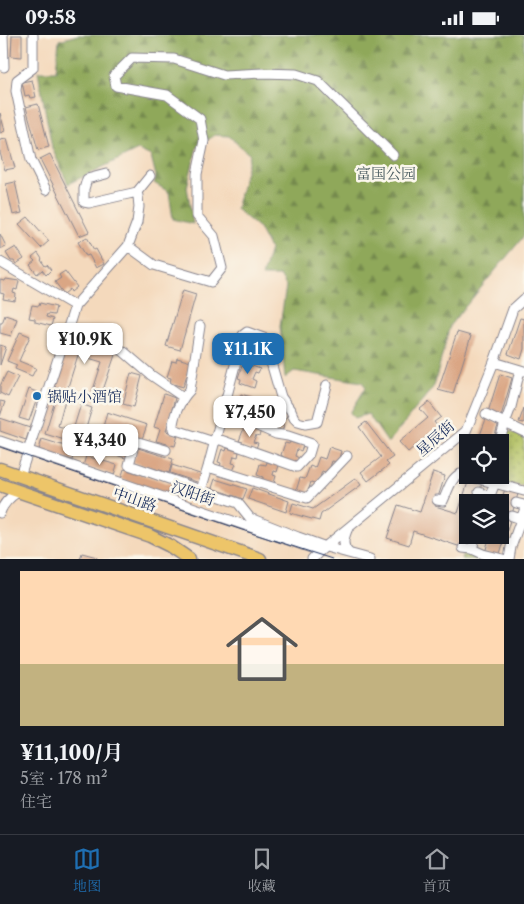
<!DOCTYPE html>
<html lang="zh">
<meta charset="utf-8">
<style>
:root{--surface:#171b24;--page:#242831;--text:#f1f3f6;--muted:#9ea1a6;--line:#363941;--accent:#1f6fb2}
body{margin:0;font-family:"Libre Caslon Text","Noto Serif SC",serif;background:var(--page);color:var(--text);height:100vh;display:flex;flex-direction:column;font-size:19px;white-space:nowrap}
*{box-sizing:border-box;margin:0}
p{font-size:16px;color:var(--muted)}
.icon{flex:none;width:28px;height:28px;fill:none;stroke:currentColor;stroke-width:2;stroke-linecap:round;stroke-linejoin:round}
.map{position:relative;height:524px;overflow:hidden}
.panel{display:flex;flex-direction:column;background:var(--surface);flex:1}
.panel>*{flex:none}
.fabs{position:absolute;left:459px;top:399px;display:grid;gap:10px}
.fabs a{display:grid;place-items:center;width:50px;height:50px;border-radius:0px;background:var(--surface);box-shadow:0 2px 8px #0003;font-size:25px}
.price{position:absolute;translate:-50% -42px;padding:0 11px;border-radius:10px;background:#fff;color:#222;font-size:16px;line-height:32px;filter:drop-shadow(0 1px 2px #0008)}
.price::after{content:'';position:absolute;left:50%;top:30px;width:15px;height:11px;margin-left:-8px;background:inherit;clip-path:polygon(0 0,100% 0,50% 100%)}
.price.on{background:var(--accent);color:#fff}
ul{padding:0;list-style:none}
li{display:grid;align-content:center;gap:10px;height:265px;padding:0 20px}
li span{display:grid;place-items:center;height:155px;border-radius:0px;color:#555}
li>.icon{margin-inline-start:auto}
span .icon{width:90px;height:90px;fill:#fffc;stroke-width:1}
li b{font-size:21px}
.status{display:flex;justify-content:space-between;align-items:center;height:35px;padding:0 25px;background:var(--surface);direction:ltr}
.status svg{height:14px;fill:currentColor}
.dock{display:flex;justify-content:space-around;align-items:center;height:70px;border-top:1px solid var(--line);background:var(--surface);font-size:14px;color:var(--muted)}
.dock a{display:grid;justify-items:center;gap:2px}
.dock .on{color:var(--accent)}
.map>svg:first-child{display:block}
.forest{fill:url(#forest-firs);stroke:#556c5c}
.park{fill:url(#park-dots);stroke:#687861}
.building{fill:#daa684}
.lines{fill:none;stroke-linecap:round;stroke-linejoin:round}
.minor-casing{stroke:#88848d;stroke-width:11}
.highway-casing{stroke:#88848d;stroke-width:15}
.minor{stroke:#fff;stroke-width:9}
.highway{stroke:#edc569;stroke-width:12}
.tram{stroke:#1b2f5e;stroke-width:1}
.poi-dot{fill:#1f6fb2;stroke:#fbf7ec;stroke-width:2}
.labels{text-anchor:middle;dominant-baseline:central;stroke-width:5;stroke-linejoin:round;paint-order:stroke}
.park-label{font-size:15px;fill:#495b60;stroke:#fbf7ec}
.poi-label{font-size:15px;fill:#1b2f5e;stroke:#fbf7ec;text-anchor:start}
.street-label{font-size:15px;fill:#1b2f5e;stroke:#fbf7ec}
</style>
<div class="status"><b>09:58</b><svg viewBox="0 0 49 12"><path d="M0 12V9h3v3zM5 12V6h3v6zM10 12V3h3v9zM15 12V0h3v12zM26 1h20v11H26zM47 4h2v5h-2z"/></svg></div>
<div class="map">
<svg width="524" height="524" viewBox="0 0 524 524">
<defs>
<pattern id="forest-firs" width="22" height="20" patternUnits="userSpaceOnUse" patternTransform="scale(1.25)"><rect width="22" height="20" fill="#8fa85a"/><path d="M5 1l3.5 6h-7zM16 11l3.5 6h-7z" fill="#74894e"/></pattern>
<pattern id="park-dots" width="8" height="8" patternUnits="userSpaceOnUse" patternTransform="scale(1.25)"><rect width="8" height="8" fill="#b4c264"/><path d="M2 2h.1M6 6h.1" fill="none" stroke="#929e56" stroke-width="1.8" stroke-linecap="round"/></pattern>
</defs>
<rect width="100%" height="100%" fill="#fbf7ec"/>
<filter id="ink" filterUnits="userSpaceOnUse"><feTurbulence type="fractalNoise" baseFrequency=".02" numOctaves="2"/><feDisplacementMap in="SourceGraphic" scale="10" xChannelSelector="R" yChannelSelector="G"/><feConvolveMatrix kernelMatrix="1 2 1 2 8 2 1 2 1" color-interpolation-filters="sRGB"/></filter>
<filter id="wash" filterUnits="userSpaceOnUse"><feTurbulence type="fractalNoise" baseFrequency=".0096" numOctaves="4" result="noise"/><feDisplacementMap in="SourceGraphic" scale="20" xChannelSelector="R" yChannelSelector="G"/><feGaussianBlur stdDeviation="1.12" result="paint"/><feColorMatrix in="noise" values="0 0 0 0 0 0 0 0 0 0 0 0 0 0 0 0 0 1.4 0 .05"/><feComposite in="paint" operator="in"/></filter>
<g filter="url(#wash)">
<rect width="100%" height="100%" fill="#f4d9bc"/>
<!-- forest -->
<path class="forest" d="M78,0H524V201L450,290L434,351L388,408L368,379L355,383L350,378L366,352L362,347L294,336L285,343L280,291L286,251L280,241H262L270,214L259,193L236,174L250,120L229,101L215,100L197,112L187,152L193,189L173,184L169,157L154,148L156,141L151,121L138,115L68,149L52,113L38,36H56L59,5Z"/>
<!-- park -->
<path class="park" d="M509,396L524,402V451L508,449L493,441V440H500V419Z
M464,515L497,524H461Z"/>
<g id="blocks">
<!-- building -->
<path class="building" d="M12,0H22V22L11,21Z
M32,45L36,62L30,63L29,60L25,61L22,47Z
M38,69L49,112L38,115L26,72Z
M0,78L5,96L0,98Z
M7,104L15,133L5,135L0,118V105Z
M50,119L89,197L79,201L40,124Z
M15,147L22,178L13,180L6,149Z
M28,182L49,206L41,213L19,189Z
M0,199L6,211L0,214Z
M87,202L94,215L96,214L104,229L96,233L89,220L86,221L78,207Z
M16,212L24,224L16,229L14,226H11L6,218Z
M38,218L42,224L41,225L45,231L47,230L51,235L46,240L42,235L37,239L30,230L35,226L32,223Z
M65,236L77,252L71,257L70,254L64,259L55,247L61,243L59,240Z
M6,244L19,246L17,255L14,254L13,258L16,259L15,266L3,264L4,259L0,258V245L5,246Z
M183,255L196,259L180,315L166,311Z
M40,268L56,272L54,280L47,279L46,282L53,284L51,291L35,287V284L29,283L32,270L39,271Z
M5,280L17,284L11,301L0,298V288H2Z
M520,283L524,284V314L521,324L508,319Z
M20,297L30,301L19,326L36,333L32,341L15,334L17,330L7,326Z
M457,297L471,301L453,359L438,355Z
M70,302L116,317L99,367L90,364L102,327L78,320L67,355L54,351Z
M255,303L267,307L266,312L262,311L260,318L264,319L261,326L248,322L249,318L246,317L250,304L254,306Z
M0,310L6,312L0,330Z
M177,323L191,327L183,352L170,348L171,343L167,342L172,326L176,327Z
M247,329L260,334L258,338L255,337L252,344L256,346L254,353L240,348L241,344L238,343L242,331L246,332Z
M7,337L18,342L8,362L0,358V351Z
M131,338L142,341L134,372L123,369Z
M500,339L512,343L501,381L488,377Z
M29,354L39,358L29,386L19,383Z
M164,359L175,363L166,396L178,400L175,411L156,406L160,394L154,392Z
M241,359L254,363L252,368L248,367L246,374L250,376L248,383L234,378L235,374L232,373L236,361L240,362Z
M56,362L65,365L58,391L73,395L81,369L92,373L81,410L45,399Z
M0,366L5,367L0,381Z
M429,367L441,382L434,387L438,392L408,417L399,407L428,383L420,374Z
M524,373V388L519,387Z
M275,374L288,378L286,383L282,381L280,389L284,390L282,397L268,393L269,389L266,388L270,375L274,377Z
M107,377L147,390L142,404L103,392Z
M0,383L30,393L26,405L0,396Z
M486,384L499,388L492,408H477Z
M366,387L393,422L386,427L389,430L368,446L361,437L381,422L359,392Z
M249,392L261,396L259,401L256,400L253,407L258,408L255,416L241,411L243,407L239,406L244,393L248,395Z
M100,401L132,412L128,424L96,413Z
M42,404L75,414L72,425L39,415Z
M290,407L303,411L301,416L297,414L295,421L299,423L297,430L283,425L284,422L281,420L285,408L289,409Z
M329,412L341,416L338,427L332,426L328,438L322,436L318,449L311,447L307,459L296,456L300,443L305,444L310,431L315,433L319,422L325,424Z
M138,413L173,424L169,438L133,427Z
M227,413L239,417L238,422L234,421L232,428L236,429L233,436L220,432L221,428L218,427L222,414L226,416Z
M86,421L117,430L114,440L83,431Z
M267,427L279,430L277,437L274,436L273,440L276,441L274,448L263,445V442L257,440L260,429L266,430Z
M172,430L203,440L200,448L170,438Z
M124,434L171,449L168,459L121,444Z
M433,437L445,441L435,471L458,478L469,444L482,448L476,468H468V493L461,512L413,496L409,510L387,503L398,470L420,477Z
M356,443L361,450L321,479L319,486L290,478L293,468L313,474Z
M215,444L247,454L243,464L212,453Z
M252,453L289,466L286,477L248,464Z
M505,454L518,459L499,522L485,518L490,500H500V469Z
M82,518L97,522L96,524H80Z"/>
</g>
</g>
<g filter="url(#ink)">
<use href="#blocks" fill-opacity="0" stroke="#88848d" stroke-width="1"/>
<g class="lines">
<defs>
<path id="minor" d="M3,0L4,32
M33,0V33L17,45L16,56L31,125L46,155
M106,139L87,144L84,154V167L89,168L137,157
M128,211L154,230L211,247L222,233L214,201L197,181V139L204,106L200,84L167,60L116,51L114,41L132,23L174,24L224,40L262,38L296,39L318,46L393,120
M0,227L75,271
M200,291L190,355C182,363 172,381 173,394L214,407
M68,294L93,301L123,316L151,340L183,362
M494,327L524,336
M486,379L524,397
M215,403L297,432L309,419L312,409L288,401L276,399L222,376
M0,406L320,516
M499,408L505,388L511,372L520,335
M166,415L135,406L129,430L238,468L250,483L298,502L326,512L370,524
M208,432L307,463L347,421
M20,441L75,271L128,211L137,187L139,172L138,161L137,157L150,141
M201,455L208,432L243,300L247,297L269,305L270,324L281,362L291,376L294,383L298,387L305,389L317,387L327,350
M479,457L489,461
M437,465L443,466C448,456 450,444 460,439L524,456
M487,468L495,448
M516,468L524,470
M0,478C3,468 10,462 19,456
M512,481L521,484
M348,493C344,502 341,511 349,518
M463,513L472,514L483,519L503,524
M472,514L476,500
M312,524L320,516L466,396L494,327L513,274L524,264
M509,524L511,512L524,476"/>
<path id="highway" d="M0,434L260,524
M0,450L150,501L170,511L189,524"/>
</defs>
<!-- minor casing -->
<use href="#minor" class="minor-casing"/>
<!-- highway casing -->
<use href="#highway" class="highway-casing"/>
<!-- minor -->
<use href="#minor" class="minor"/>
<!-- highway -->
<use href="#highway" class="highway"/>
<!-- tram -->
<path class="tram" d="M0,412L242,495L332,524"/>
</g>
</g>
<!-- markers -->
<circle class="poi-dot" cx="37" cy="361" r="5"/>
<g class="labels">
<!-- park labels -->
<g class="park-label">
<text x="386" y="138">富国公园</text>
</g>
<!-- poi labels -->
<g class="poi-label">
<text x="47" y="361">锅贴小酒馆</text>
</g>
<!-- street labels -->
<g class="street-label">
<text transform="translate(435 403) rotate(-41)">星辰街</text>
<text transform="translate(193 458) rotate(19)">汉阳街</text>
<text transform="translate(135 464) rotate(19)">中山路</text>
</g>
</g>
</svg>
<div class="fabs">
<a><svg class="icon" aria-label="locate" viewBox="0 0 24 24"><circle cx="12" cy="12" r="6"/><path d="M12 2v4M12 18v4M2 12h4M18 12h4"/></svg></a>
<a><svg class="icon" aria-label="layers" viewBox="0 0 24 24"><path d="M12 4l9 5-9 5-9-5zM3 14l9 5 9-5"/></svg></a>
</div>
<b class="price" style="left:85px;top:330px">¥10.9K</b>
<b class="price on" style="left:248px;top:340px">¥11.1K</b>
<b class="price" style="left:250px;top:403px">¥7,450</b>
<b class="price" style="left:100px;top:431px">¥4,340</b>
</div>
<section class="panel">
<ul>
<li><span style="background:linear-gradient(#ffd9b3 60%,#c2b280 0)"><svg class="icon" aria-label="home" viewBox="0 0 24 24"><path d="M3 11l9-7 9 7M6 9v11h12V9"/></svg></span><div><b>¥11,100/月</b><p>5室 · 178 m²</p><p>住宅</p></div></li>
</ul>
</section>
<nav class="dock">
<a class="on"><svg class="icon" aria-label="map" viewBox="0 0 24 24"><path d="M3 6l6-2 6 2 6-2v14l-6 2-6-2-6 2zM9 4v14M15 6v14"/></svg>地图</a>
<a><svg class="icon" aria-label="saved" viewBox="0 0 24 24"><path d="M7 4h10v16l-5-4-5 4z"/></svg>收藏</a>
<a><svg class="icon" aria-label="home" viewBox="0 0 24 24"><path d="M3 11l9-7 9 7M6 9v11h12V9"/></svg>首页</a>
</nav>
